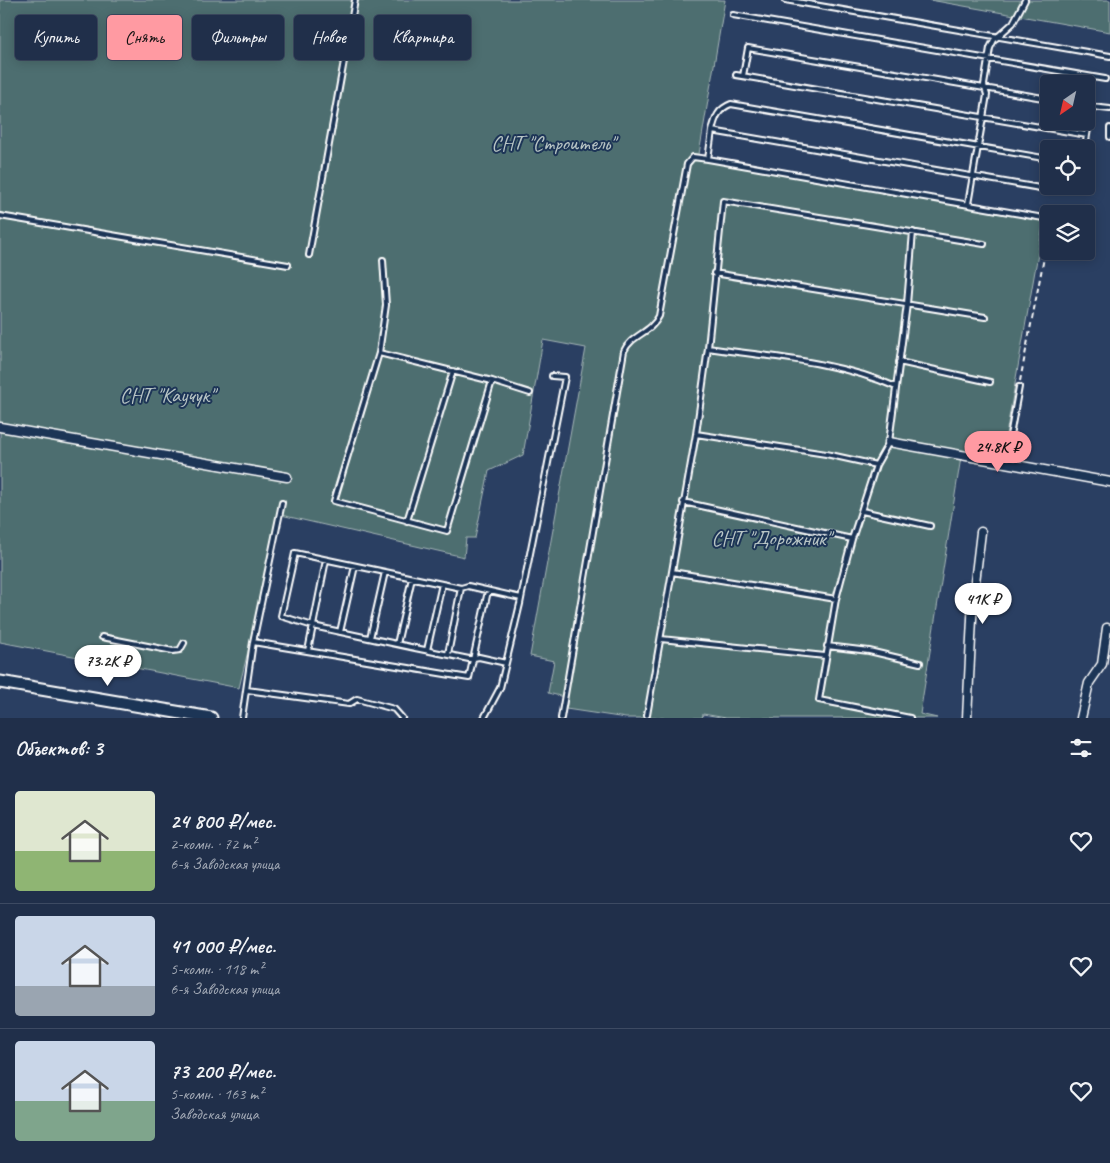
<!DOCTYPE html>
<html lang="ru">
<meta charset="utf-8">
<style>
:root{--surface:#202f4a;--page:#2d3b54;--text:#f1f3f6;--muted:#a2a9b5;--line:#3d4a62;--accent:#ff9aa2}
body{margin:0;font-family:Caveat,sans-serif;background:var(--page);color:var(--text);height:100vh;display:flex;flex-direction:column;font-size:19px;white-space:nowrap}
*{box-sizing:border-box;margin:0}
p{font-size:16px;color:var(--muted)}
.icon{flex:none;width:28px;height:28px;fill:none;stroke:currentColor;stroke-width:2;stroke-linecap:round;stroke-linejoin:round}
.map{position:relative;height:718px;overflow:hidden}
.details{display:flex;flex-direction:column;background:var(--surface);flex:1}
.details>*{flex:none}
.hud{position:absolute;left:15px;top:15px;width:500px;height:45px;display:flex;gap:10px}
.needle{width:32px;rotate:214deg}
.buttons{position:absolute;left:1040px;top:75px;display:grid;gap:10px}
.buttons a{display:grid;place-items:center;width:55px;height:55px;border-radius:5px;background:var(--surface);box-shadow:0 2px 12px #0003,0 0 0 1px var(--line);font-size:25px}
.price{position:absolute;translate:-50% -42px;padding:0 11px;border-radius:18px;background:#fff;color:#222;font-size:16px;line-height:32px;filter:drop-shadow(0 1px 2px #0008)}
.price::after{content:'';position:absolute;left:50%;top:30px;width:15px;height:11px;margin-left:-8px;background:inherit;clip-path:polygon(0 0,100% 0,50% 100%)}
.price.current{background:var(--accent);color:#111}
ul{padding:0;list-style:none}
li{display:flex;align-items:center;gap:15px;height:125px;padding:0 15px}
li+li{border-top:1px solid var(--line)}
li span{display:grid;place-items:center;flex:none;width:140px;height:100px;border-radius:5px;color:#555}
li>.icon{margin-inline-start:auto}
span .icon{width:60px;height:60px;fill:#fffc;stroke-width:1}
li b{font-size:21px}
h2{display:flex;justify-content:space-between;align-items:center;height:60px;padding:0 15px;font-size:21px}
.chip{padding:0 18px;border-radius:5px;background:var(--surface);box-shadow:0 2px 12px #0003,0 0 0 1px var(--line);font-size:18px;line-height:45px}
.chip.current{background:var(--accent);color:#111}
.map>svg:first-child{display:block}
.green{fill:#4d6e6f;stroke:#a6b6b7}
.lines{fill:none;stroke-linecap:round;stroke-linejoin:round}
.service-casing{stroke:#fff;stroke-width:8}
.minor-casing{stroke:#fff;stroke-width:11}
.secondary-casing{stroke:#fff;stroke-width:15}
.path{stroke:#fff;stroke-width:2;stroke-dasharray:5 4;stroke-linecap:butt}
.service{stroke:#1d3557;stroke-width:4}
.minor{stroke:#1d3557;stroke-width:8}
.secondary{stroke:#1d3557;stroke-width:11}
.labels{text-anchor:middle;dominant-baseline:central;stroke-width:4;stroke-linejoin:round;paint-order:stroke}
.park-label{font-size:21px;fill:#b8c5c5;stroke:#1d3557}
</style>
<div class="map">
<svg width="1110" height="718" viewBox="0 0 1110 718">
<rect width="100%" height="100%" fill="#2a3f62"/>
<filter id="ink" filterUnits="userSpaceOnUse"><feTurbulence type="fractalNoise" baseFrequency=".02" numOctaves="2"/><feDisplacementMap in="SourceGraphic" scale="10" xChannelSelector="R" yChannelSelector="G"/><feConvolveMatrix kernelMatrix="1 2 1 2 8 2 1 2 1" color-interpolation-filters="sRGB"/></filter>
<g filter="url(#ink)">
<!-- green -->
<path class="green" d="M0,0H725L698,160L1044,220L1002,457L962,451L920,714L937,718H726L703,714L702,718H626L566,709L568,698L548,693L554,661L530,656L586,348L543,340L523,455L489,471L475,538H466L464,557L281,515L239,688L0,642Z
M930,0H1110V32Z"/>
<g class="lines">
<defs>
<path id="service" d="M785,0L1110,56
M733,15L1105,79
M736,75L1087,135L1085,149
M743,76L748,48L1049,99
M1086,106L1092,107L1087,135
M1092,107L1110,109
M1110,128V137
M712,131C715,118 718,109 731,104L1049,159
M968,204L987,95L984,85L990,48L994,40L1013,23L1025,0
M0,216L288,265
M1049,219L708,159L712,131L1057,191
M309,255L355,0
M714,273L985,317
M708,348C770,357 838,361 896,387
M379,353L492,381L447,531L334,501L379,353L386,305L383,260
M899,362L990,382
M492,381L530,393
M696,434L826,454L876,465
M1005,463L1019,387
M683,502L852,539
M862,511L930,526
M407,521L453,371
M672,572L836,599
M340,632L355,566
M102,637L173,651L180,650L184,643
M370,638L385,572
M661,639L825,656
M253,642L469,678L488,591
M397,644L412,578
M827,646L869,651L920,663
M427,650L442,584
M308,651L326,560
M448,654L461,588
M506,663L479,657L469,659L415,648L313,626L281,616L295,553L461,588L468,586L521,598
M247,690L349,704L357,699L394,709L402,718
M647,715L696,434L708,348L723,201L984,244
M242,718L253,642L282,503
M484,718L500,688L520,604L565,377L552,376
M561,718L624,351C631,335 651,333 659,316L687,164L693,157L708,159
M910,718L819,700L836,599L852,539L876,465L889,442L907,304L913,232"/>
<path id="minor" d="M0,427L287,477
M889,442L1110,482
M967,718L973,599L981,532
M1081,718L1089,683L1102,664L1107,628"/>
<path id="secondary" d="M0,682L211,718"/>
</defs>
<!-- service casing -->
<use href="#service" class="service-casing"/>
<!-- minor casing -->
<use href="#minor" class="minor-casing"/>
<!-- secondary casing -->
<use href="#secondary" class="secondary-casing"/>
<!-- path -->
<path class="path" d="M1020,381L1049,232"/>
<!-- service -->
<use href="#service" class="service"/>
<!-- minor -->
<use href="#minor" class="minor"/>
<!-- secondary -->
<use href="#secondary" class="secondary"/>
</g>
</g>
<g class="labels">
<!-- park labels -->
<g class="park-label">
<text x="553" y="143">СНТ "Строитель"</text>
<text x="167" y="395">СНТ "Каучук"</text>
<text x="771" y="538">СНТ "Дорожник"</text>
</g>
</g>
</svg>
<div class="buttons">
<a><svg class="needle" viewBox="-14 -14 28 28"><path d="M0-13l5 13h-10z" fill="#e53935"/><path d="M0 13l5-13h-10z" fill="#a2a9b5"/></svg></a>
<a><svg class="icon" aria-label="locate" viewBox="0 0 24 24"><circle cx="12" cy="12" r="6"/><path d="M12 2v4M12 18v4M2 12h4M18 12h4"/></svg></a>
<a><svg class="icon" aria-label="layers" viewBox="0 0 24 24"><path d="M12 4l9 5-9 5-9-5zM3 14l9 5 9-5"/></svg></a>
</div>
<b class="price current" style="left:998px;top:473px">24.8K ₽</b>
<b class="price" style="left:983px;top:625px">41K ₽</b>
<b class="price" style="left:108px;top:687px">73.2K ₽</b>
<div class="hud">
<a class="chip">Купить</a>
<a class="chip current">Снять</a>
<a class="chip">Фильтры</a>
<a class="chip">Новое</a>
<a class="chip">Квартира</a>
</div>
</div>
<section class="details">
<h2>Объектов: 3<svg class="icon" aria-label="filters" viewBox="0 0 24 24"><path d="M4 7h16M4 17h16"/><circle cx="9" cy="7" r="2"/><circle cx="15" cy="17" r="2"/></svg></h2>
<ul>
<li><span style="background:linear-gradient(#dfe7d0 60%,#8fb573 0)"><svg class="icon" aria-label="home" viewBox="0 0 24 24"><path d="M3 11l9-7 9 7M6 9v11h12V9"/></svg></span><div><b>24 800 ₽/мес.</b><p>2-комн. · 72 m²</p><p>6-я Заводская улица</p></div><svg class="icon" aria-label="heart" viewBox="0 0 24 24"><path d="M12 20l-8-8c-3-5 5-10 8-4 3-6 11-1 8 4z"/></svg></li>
<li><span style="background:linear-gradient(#c9d6e8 70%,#9aa5b1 0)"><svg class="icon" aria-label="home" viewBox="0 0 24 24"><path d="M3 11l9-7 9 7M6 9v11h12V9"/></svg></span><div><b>41 000 ₽/мес.</b><p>5-комн. · 118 m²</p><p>6-я Заводская улица</p></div><svg class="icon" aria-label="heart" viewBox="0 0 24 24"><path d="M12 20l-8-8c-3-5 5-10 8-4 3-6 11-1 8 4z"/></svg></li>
<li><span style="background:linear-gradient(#c9d6e8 60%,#7fa58c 0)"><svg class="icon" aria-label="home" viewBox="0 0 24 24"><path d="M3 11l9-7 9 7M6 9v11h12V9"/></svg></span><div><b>73 200 ₽/мес.</b><p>5-комн. · 163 m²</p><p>Заводская улица</p></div><svg class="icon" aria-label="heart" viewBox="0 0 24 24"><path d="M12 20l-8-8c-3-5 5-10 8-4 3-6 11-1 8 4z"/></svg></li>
</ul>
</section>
